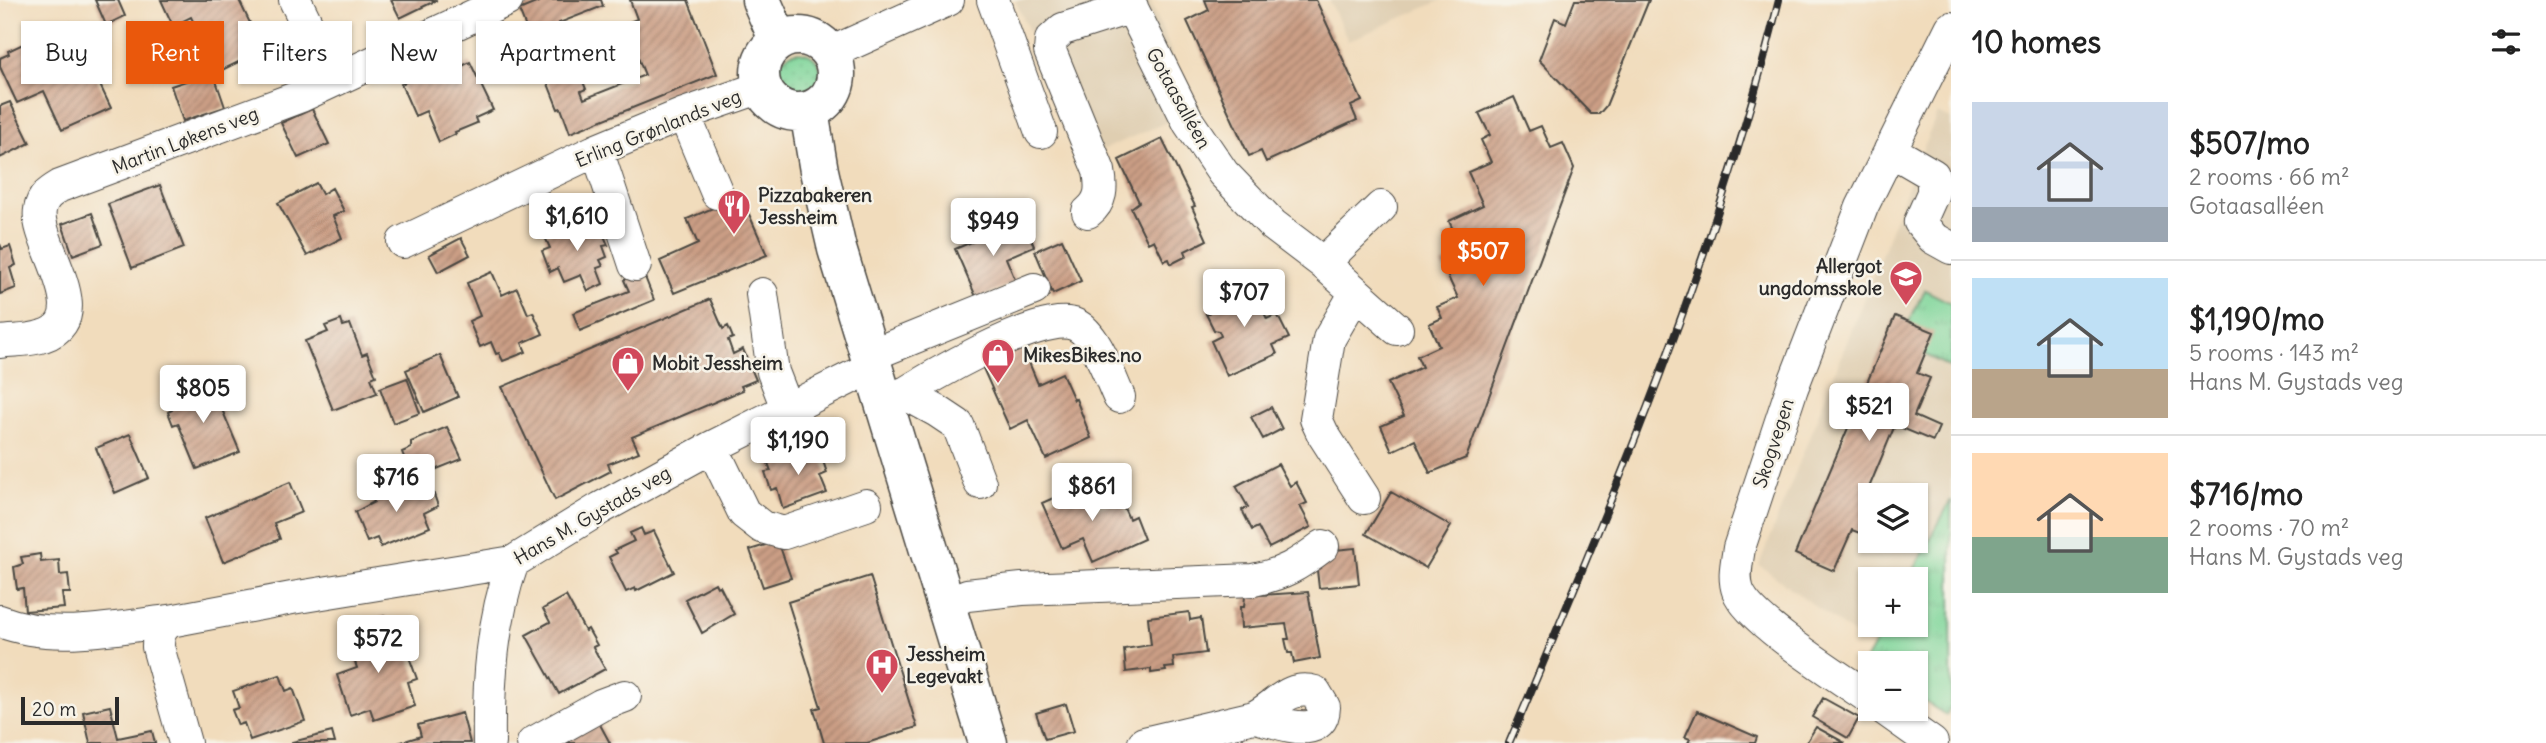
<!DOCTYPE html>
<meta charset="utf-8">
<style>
:root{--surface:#fff;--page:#f6f6f6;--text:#222;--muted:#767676;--line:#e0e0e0;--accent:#ea580c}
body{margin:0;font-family:Delius,sans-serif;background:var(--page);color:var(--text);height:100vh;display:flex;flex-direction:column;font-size:26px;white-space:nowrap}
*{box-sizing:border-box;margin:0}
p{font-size:23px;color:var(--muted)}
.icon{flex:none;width:38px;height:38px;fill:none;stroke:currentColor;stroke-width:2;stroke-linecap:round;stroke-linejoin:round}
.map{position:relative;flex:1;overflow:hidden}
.panel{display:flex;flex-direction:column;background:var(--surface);width:595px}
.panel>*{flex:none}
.banner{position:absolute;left:21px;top:21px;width:665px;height:63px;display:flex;gap:14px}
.tools{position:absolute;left:1858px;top:483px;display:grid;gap:14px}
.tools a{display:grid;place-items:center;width:70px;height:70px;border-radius:0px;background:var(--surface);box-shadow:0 2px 5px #0004;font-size:35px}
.scale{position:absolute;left:21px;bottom:18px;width:98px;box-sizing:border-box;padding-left:7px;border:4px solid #2b2b2b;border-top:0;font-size:19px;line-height:24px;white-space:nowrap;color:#2b2b2b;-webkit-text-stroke:5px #f7f3e8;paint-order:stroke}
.price{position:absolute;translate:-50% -60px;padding:0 16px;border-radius:7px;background:#fff;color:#222;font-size:23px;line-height:46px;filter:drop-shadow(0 2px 4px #0008)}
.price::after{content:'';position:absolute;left:50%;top:42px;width:21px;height:16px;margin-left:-10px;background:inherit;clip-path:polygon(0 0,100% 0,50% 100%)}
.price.current{background:var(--accent);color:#fff}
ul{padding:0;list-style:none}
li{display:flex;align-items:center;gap:21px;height:175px;padding:0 21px}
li+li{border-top:2px solid var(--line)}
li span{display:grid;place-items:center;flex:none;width:196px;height:140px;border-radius:0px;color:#555}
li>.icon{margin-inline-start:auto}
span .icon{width:84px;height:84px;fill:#fffc;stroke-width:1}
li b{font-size:30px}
h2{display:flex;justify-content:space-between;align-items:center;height:84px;padding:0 21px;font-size:30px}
.tag{padding:0 24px;border-radius:0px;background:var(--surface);box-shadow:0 2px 5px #0004;font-size:24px;line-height:63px}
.tag.current{background:var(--accent);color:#fff}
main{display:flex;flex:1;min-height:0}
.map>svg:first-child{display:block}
.built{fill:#dfceb1;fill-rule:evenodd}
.grass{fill:url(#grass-dots);stroke:#548062;stroke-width:2}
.park{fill:url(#park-tufts);stroke:#548062;stroke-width:2}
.building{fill:url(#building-hatch)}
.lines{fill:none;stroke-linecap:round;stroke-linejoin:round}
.minor-casing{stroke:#494641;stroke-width:34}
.major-casing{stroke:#494641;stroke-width:41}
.minor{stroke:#fff;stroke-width:32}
.major{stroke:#fff;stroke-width:38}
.rail-casing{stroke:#2b2b2b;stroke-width:8}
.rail{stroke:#f7f3e8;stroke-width:5;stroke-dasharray:16;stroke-linecap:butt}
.labels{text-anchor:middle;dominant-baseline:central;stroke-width:5;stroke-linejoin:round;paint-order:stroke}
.street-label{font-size:19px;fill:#2b2b2b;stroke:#f7f3e8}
.poi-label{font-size:19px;font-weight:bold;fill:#2b2b2b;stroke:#f7f3e8;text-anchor:start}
</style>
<main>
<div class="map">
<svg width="1951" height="743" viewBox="0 0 1951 743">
<defs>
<pattern id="grass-dots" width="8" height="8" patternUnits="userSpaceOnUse" patternTransform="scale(1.75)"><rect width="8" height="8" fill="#7ed59a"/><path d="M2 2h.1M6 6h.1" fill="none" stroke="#6db785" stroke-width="1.8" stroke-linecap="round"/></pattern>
<pattern id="park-tufts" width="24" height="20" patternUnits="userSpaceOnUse" patternTransform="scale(1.75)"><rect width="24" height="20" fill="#7ed59a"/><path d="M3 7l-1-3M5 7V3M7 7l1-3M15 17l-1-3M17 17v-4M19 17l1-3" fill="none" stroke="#6db785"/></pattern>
<pattern id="building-hatch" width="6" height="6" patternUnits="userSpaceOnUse" patternTransform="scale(1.75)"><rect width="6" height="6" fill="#cb9e85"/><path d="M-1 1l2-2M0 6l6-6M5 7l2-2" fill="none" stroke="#a5816d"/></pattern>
</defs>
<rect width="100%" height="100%" fill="#f7f3e8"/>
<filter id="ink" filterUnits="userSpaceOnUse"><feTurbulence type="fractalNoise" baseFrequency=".0143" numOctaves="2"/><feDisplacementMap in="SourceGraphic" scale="14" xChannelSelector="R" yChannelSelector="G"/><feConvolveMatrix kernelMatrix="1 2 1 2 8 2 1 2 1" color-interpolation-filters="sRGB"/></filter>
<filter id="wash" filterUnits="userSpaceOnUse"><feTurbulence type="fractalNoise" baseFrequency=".00686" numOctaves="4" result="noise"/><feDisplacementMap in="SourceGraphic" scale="28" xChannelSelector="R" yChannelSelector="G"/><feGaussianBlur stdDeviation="1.57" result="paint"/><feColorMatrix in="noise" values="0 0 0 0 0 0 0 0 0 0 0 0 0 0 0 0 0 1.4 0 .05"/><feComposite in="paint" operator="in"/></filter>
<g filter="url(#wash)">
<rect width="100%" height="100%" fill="#f1dcbc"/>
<!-- built -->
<path class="built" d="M1015,0H1150L1195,110L1086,157Z
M1329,0H1442L1348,41Z
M1937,113L1951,119V706L1916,663H1893L1759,565ZM1871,495H1916V541H1871ZM1871,579H1916V625H1871Z"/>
<!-- grass -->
<path class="grass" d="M777 74a22 22 0 1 1 44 0a22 22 0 1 1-44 0Z"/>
<!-- park -->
<path class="park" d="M1925,290L1951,303V368L1899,341Z
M1951,500V706L1946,715L1916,696V663H1871V667L1864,663L1885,625H1916V579H1909Z"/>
<g id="blocks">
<!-- building -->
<path class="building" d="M95,0H118L125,16L106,25Z
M161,0H239L260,44L256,46L259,52L218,72L191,17L173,26Z
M391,0H437L400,18Z
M543,0H601L603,6L559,23L586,89L581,91L584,99L645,75L624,24L637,19L630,0H688L717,74L570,133L561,108L558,109L519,10Z
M1205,0H1316L1362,101L1351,106L1357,120L1266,162L1261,151L1249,156L1187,21L1209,10Z
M1575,0H1649L1606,106L1599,114H1591L1539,60L1555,18L1566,23Z
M70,22L111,108L62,130L44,91L17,103L0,67V58L9,54L8,51Z
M451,62L454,70L470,62L493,110L475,118L477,123L455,132L456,134L439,142L426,111L415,116L401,84Z
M213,72L225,107L183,121L171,86Z
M1514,97L1529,131L1541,126L1551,148L1563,143L1574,168L1466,458L1430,473L1415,440L1392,451L1381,426L1404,416L1388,383L1422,367L1417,356L1439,346L1429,324L1442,318L1437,307L1458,298L1442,264L1453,259L1443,237L1454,232L1449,221L1483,205L1468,172L1491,162L1481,140L1490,135L1479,113Z
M10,102L30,143L0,158V106Z
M312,109L329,144L298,158L281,123Z
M1162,139L1195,206L1192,207L1207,240L1185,251L1187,256L1171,264L1169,259L1164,261L1154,240L1148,243L1131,208L1139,202L1119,160Z
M316,183L322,194L332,188L344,211L333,216L342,238L307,256L278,203Z
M160,185L184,248L132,268L108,204Z
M741,196L767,255L674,293L660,261L698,244L687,219Z
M92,213L103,244L73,255L62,224Z
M584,219L587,226L593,223L597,233L602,231L608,245L603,246L607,257L600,260L603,266L597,268L603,284L588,291L581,275L564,282L558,268L550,272L542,251L550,248L544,235Z
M1023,220L1034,246L1006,258L1016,282L977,299L955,249Z
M461,238L470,255L438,272L429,255Z
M1062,239L1081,281L1053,294L1035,251Z
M0,244L2,249L10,246L16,265L10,268L16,288L0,294Z
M492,272L502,295L517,288L528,314L533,312L543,334L522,343L526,352L503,361L499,353L496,354L491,342L480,347L469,321L480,316L467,283Z
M643,272L654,300L580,331L573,313L629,291L624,280Z
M1255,278L1262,292L1256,296L1267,319L1277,314L1289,338L1273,345L1277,354L1227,376L1211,341L1221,336L1219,331L1214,330L1206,314H1209L1206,309L1225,300L1222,294Z
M710,299L723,329L728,326L733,338L728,340L733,354L743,349L756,380L741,386L743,390L632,437L639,452L608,464L611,471L555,500L502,387Z
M1895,316L1934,332L1917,373L1930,378L1914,416L1939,427L1933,441L1895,425L1868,490L1879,495H1871V521L1865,535L1852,530L1834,571L1795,554Z
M341,320L343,326L350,324L362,355L367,353L376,376L371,378L377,393L333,410L305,341L328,332L325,326Z
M1023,348L1038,384L1062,373L1074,400L1076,399L1091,438L1046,459L1028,420L1010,429L982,366Z
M440,355L458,397L424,412L406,370Z
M407,378L420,413L393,423L380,388Z
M210,381L240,452L197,469L178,423L173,425L168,412L172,410L168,399Z
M1271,407L1282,429L1263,439L1251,417Z
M447,427L462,459L422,475L421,473L412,477L402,452L411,448V442Z
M130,434L149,478L115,493L96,448Z
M818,446L827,473L820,476L827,493L783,509L777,488L771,490L765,472L771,471L768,463Z
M1278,464L1290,486L1296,482L1307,503L1300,506L1311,527L1269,548L1258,527L1252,530L1242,510L1248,507L1236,486Z
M410,480L415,493L424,489L426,492L432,489L438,506L424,513L430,527L381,547L377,538L367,542L355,512L374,502L372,496Z
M290,482L302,512L274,523L280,539L223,562L205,518Z
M1085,484L1097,509L1120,499L1129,519L1135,516L1144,539L1093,562L1083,539L1062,548L1042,503Z
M1391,492L1451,526L1426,568L1366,534Z
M641,528L644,535L654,531L674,572L636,591L635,588L626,592L609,557L617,553L615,550L634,541L630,533Z
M778,541L791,578L763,587L750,550Z
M1355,548L1359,584L1319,588L1315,552Z
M40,554L41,562L59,560L60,575L68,574L70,593H62L64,608L25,611L23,588L17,589L14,567L23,564L21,557Z
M870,576L917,727L867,743H824L814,709L821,707L788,602Z
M715,583L717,587L720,586L734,614L702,633L685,599Z
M1308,592L1320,658L1294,663L1292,653H1288L1285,639H1289L1286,624L1241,628L1240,607H1244L1245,596Z
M566,596L585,631L588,629L597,645L593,647L605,669L559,694L526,635L550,622L543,609Z
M1189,612L1190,620L1201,618L1206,653L1173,657L1174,667L1165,668L1166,671L1151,673V669L1126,672L1124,649L1151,645L1148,617Z
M385,616L399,657L408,654L417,679L408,682L415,706L374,720L370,708L350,715L337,675L357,668L351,650L370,644L363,623Z
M280,675L286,691L293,688L305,721L250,740L244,723L238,725L232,710L239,708L233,691Z
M1823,698L1859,718L1848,738L1812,717Z
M1066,704L1074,731L1045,739L1036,713Z
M110,706L118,738L152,731L155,743H90L83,712Z
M1697,711L1757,737L1755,743H1688L1690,739L1685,737Z
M462,713L470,743H398L421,736L418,725Z
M597,719L610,743H552Z
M1816,727L1845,743H1806Z
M1241,731L1244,743H1182Z
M332,732L335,743H292V742Z"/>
</g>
</g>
<g filter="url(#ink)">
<use href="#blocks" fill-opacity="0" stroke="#494641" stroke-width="2"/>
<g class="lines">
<defs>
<path id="minor" d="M295,0L334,80
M993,0L1041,132
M1128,0L1189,123L1223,173L1273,225L1323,263L1397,329
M830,53L948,0
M684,114L717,193
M597,150L635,265
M1890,150L1933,175V193L1920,222L1933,238L1951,248
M1088,212C1102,201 1102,188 1099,171L1050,51L1051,40L1063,29L1132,7
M403,242L597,150L684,114L762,87
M1323,263L1381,207
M762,294L773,372L787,408
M1355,294L1329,339L1316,419L1323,434L1364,498
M0,342C14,340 30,341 43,336C99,318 34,242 40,210C42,197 50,192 60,186L301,96L507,0
M871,355L1034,289
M904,393L937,411L958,425L980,483
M886,405C919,384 1041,309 1076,325C1096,334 1110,378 1119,397
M712,447L744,513L762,527L784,533L866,505
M947,603L967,595L1022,589L1253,580C1284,574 1298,565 1323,546
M0,621C53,642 115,627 170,621
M1871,699C1841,678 1749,621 1738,591C1733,577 1737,562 1739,548L1792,388L1862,207L1951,28
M1884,709L1932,743
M185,743L158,647C158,635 160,629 170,621L292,598L513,562L601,508L712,447L874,366
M489,743C488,682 492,620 513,562
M533,743L601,705L625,696
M1144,743L1254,717C1276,707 1287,684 1315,692L1324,707C1323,743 1278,721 1254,717"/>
<path id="major" d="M761,0L779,41
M760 74a38 38 0 1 1 76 0a38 38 0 1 1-76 0Z
M809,111L819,171L837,249L988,743"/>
</defs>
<!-- minor casing -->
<use href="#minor" class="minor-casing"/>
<!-- major casing -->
<use href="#major" class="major-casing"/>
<!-- minor -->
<use href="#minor" class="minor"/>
<!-- major -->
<use href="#major" class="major"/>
<defs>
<path id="rail" d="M1509,743C1612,501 1716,257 1779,0"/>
</defs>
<!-- rail casing -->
<use href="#rail" class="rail-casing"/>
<!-- rail -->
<use href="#rail" class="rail"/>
</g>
</g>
<!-- icons -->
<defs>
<symbol id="restaurant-pin" viewBox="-11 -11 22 30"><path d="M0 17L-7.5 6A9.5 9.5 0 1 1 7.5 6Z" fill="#d1495b" stroke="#f7f3e8"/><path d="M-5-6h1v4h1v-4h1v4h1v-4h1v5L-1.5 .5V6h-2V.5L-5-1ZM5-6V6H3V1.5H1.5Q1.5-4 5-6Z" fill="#fff"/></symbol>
<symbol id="school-pin" viewBox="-11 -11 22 30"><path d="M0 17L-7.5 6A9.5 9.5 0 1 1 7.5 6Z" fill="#d1495b" stroke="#f7f3e8"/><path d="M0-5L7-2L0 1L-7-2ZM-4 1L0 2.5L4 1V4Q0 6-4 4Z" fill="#fff"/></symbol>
<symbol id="shop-pin" viewBox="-11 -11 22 30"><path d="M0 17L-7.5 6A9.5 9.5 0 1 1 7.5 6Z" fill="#d1495b" stroke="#f7f3e8"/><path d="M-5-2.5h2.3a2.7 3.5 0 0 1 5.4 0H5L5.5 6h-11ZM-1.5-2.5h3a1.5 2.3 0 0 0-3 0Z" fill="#fff"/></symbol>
<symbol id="hospital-pin" viewBox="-11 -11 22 30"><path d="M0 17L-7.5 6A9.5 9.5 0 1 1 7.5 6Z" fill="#d1495b" stroke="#f7f3e8"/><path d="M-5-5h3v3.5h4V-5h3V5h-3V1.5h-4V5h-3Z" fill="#fff"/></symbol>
</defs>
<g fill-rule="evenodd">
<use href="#restaurant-pin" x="715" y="187" width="38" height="52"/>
<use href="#school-pin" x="1887" y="258" width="38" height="52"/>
<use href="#shop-pin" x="979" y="336" width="38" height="52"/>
<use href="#shop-pin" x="609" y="344" width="38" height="52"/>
<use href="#hospital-pin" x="863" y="646" width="38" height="52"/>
</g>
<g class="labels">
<!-- street labels -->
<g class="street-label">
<text transform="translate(1179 98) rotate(61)">Gotaasalléen</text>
<text transform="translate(658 128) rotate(-22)">Erling Grønlands veg</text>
<text transform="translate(185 140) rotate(-21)">Martin Løkens veg</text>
<text transform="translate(1773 443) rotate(-72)">Skogvegen</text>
<text transform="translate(592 515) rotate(-30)">Hans M. Gystads veg</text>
</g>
<!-- poi labels -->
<g class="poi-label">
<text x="758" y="195">Pizzabakeren<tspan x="758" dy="22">Jessheim</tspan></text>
<text x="1882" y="266" text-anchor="end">Allergot<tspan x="1882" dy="22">ungdomsskole</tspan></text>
<text x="1023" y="355">MikesBikes.no</text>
<text x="652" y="363">Mobit Jessheim</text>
<text x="906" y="654">Jessheim<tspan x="906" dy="22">Legevakt</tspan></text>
</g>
</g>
</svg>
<div class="tools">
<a><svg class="icon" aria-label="layers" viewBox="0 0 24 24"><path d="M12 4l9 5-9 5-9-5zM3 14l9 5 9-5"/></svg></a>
<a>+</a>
<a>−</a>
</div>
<div class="scale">20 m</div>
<b class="price" style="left:577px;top:253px">$1,610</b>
<b class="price" style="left:993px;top:258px">$949</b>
<b class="price current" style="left:1483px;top:288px">$507</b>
<b class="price" style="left:1244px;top:329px">$707</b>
<b class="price" style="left:203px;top:425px">$805</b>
<b class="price" style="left:1869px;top:443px">$521</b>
<b class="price" style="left:798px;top:477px">$1,190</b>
<b class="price" style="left:396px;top:514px">$716</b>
<b class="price" style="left:1092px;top:523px">$861</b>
<b class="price" style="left:378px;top:675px">$572</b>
<div class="banner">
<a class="tag">Buy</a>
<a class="tag current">Rent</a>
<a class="tag">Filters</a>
<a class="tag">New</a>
<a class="tag">Apartment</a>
</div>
</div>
<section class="panel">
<h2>10 homes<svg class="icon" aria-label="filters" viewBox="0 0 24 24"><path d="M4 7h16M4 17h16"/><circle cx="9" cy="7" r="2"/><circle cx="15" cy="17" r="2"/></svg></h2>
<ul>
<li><span style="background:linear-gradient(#c9d6e8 75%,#9aa5b1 0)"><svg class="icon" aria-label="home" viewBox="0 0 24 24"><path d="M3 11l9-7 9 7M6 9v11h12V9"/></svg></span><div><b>$507/mo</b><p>2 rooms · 66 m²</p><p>Gotaasalléen</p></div></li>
<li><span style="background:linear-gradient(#bfe0f5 65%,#b9a48a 0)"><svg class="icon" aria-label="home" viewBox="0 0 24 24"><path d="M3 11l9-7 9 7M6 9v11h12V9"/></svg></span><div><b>$1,190/mo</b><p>5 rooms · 143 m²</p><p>Hans M. Gystads veg</p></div></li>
<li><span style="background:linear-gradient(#ffd9b3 60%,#7fa58c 0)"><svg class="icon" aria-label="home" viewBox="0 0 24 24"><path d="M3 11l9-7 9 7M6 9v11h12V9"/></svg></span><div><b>$716/mo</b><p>2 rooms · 70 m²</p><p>Hans M. Gystads veg</p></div></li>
</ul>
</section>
</main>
